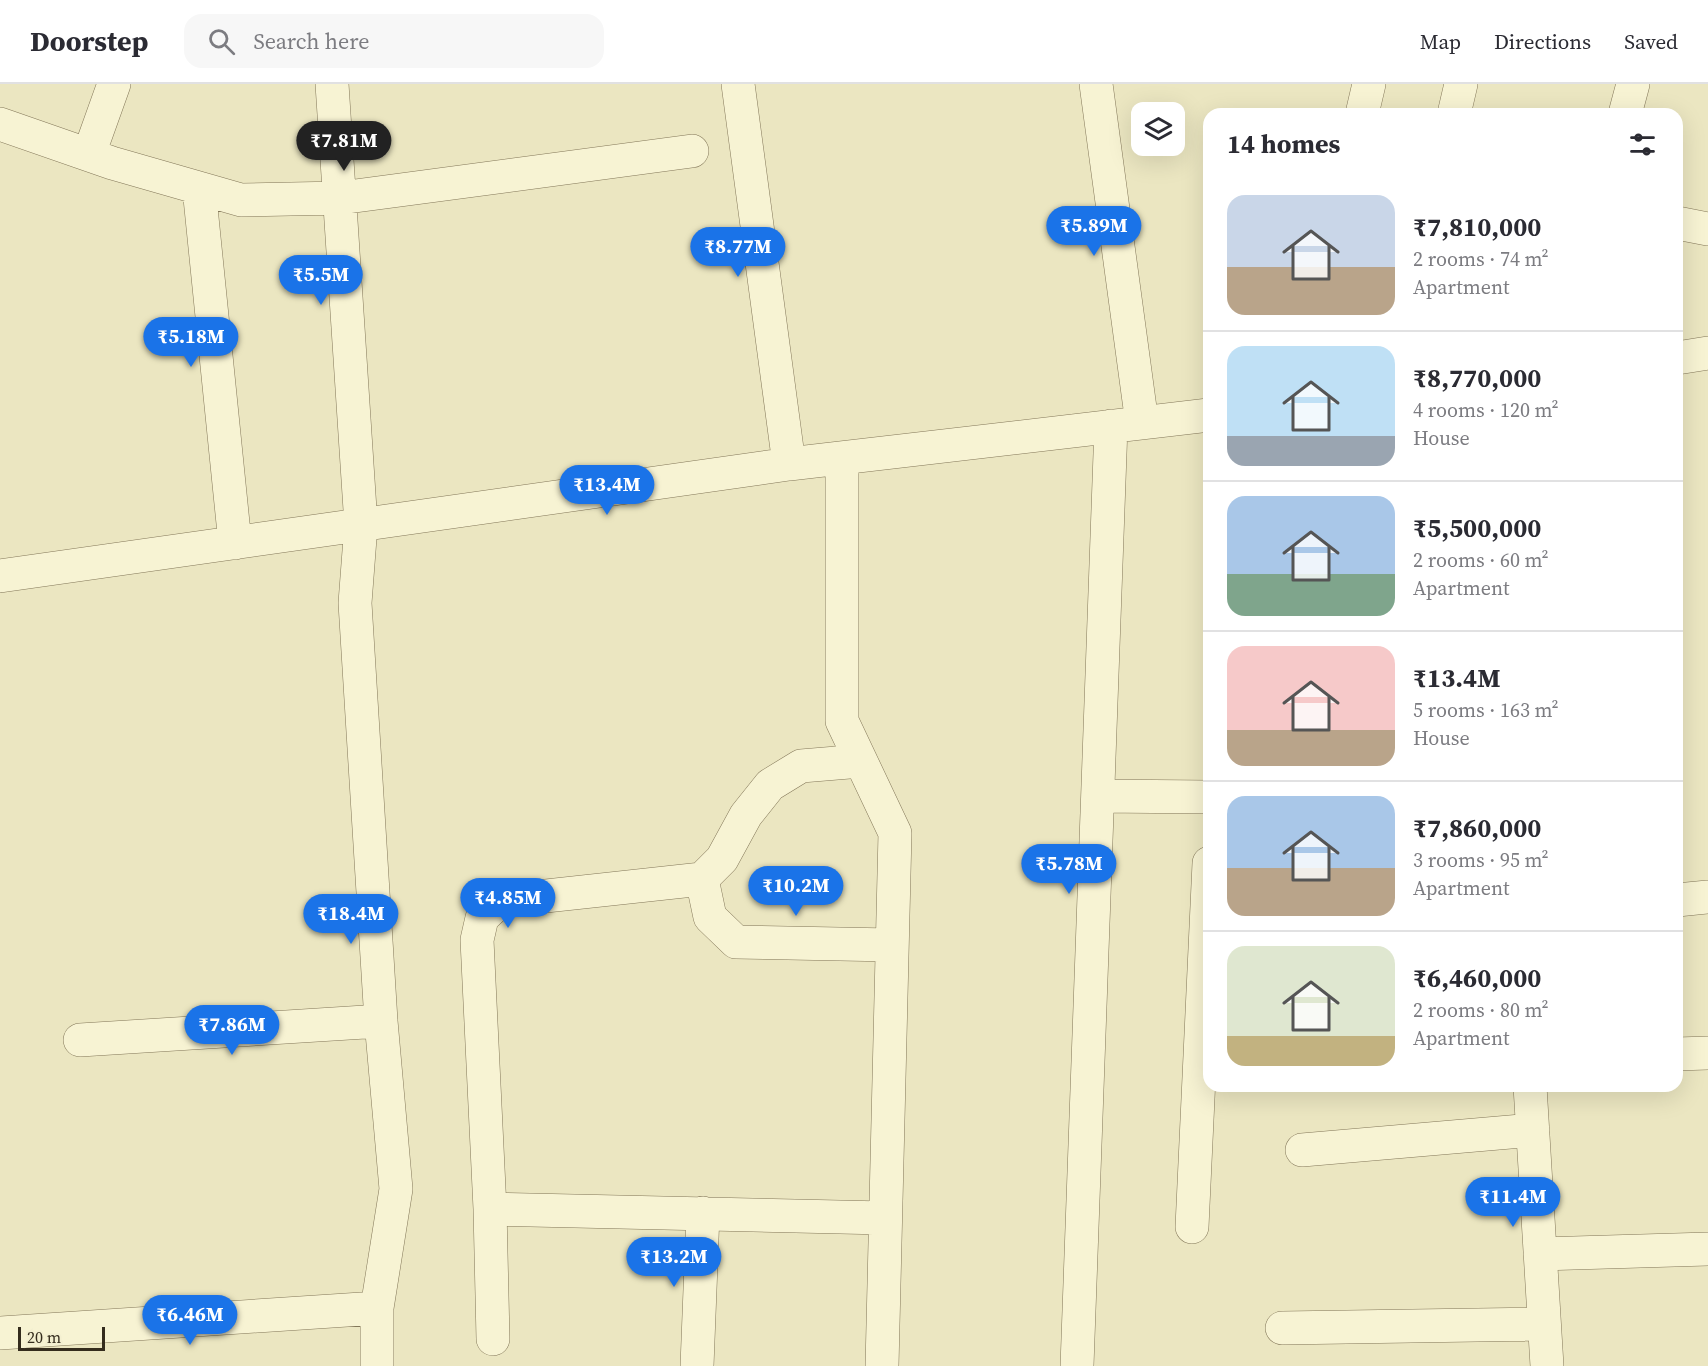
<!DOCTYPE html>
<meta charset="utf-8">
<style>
:root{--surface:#fff;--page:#f7f7f7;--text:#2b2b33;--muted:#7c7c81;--line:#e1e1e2;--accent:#1a73e8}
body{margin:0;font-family:"Source Serif 4",serif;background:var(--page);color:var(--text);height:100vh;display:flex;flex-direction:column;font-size:22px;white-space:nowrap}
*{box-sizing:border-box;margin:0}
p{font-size:20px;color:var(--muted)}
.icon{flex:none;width:33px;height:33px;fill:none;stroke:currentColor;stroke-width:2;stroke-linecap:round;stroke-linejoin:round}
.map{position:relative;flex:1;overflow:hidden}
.sheet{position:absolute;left:1203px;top:24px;width:480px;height:984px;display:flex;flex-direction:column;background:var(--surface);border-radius:18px;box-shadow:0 6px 24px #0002}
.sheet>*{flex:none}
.buttons{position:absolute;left:1131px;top:18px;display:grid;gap:12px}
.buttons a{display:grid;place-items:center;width:54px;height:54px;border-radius:12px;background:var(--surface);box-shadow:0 6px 24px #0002;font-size:30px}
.scale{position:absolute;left:18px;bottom:15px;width:87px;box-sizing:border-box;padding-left:6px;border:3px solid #342c1d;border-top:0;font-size:16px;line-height:21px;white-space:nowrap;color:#342c1d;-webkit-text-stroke:4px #f3efd0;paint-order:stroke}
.price{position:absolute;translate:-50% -51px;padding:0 14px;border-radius:21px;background:var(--accent);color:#fff;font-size:20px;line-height:39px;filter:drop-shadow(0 2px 3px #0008)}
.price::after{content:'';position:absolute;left:50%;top:36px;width:18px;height:14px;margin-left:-9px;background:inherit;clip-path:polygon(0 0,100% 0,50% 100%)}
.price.selected{background:#222;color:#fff}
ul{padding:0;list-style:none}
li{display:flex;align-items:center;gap:18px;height:150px;padding:0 24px}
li+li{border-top:2px solid var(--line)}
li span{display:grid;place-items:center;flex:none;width:168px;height:120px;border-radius:18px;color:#555}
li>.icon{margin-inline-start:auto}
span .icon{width:72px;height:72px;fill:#fffc;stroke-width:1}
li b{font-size:26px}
h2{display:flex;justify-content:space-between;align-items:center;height:72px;padding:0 24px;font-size:26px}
header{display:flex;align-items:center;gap:36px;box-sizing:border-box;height:84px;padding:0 30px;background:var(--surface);border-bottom:2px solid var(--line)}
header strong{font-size:28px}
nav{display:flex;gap:33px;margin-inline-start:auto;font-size:21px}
.search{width:420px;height:54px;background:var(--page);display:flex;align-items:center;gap:15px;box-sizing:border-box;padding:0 21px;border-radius:18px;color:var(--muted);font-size:22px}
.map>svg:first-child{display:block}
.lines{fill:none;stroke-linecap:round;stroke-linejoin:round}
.minor-casing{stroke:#837759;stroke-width:34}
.minor{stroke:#f7f3d3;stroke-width:33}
</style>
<header>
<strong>Doorstep</strong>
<div class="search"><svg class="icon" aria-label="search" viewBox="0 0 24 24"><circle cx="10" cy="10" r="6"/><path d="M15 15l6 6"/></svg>Search here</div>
<nav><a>Map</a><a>Directions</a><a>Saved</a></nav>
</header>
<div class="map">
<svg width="1708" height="1282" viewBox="0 0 1708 1282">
<rect width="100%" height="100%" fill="#ebe6c1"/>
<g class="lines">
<defs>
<path id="minor" d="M332,0L361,441L355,519L381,937L396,1105L377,1224V1282
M738,0L789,380
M1096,0L1142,339
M1362,30L1369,0
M1454,30L1461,0
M1625,30L1633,0
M0,40L112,79L241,116L340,114L692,67
M89,70L114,0
M199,104L235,459
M1677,139L1708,145
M1677,274L1708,269
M842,374V637L895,749L882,1282
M0,492L789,380L1209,331
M1098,712L1209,713
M702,795L710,833L736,858L892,861
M1677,816L1708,813
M80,956L381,937
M1677,970L1708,969
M1530,1002L1547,1282
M1302,1066L1533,1046
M490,1125L885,1134
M1192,1143L1209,779
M1540,1170L1708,1165
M1282,1244L1544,1240
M0,1249L377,1224
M493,1255L490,1125L477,856L482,834L500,817L702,795L722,775L746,731L770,701L801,682L861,677
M697,1282L703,1129
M1077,1282L1111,342"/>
</defs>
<!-- minor casing -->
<use href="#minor" class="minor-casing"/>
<!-- minor -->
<use href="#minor" class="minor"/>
</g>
</svg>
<div class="buttons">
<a><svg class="icon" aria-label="layers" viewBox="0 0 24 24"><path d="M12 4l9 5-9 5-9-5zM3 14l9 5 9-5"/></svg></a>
</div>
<div class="scale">20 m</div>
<b class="price selected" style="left:344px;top:88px">₹7.81M</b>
<b class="price" style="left:1094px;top:173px">₹5.89M</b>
<b class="price" style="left:738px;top:194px">₹8.77M</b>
<b class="price" style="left:321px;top:222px">₹5.5M</b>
<b class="price" style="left:191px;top:284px">₹5.18M</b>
<b class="price" style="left:607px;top:432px">₹13.4M</b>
<b class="price" style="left:1069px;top:811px">₹5.78M</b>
<b class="price" style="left:796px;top:833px">₹10.2M</b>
<b class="price" style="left:508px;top:845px">₹4.85M</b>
<b class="price" style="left:351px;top:861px">₹18.4M</b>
<b class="price" style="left:232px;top:972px">₹7.86M</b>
<b class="price" style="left:1513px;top:1144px">₹11.4M</b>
<b class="price" style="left:674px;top:1204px">₹13.2M</b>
<b class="price" style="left:190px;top:1262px">₹6.46M</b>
<section class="sheet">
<h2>14 homes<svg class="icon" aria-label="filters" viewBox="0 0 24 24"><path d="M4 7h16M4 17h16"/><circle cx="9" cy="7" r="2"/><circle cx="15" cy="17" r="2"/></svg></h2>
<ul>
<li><span style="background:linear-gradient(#c9d6e8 60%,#b9a48a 0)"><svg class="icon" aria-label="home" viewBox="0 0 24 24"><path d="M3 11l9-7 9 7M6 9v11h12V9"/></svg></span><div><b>₹7,810,000</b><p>2 rooms · 74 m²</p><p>Apartment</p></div></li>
<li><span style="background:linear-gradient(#bfe0f5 75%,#9aa5b1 0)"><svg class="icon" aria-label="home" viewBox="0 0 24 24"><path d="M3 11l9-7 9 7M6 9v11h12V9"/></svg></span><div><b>₹8,770,000</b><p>4 rooms · 120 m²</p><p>House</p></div></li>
<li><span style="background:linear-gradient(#a9c7e8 65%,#7fa58c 0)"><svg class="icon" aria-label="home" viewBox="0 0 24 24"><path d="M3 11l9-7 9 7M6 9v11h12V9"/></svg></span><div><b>₹5,500,000</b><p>2 rooms · 60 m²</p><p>Apartment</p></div></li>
<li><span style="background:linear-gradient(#f6c9c9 70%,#b9a48a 0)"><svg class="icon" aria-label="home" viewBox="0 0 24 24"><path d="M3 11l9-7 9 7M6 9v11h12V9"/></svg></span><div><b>₹13.4M</b><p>5 rooms · 163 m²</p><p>House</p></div></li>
<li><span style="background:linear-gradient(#a9c7e8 60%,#b9a48a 0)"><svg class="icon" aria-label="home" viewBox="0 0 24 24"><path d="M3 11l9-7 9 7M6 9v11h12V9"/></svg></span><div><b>₹7,860,000</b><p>3 rooms · 95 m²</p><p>Apartment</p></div></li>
<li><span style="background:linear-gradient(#dfe7d0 75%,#c2b280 0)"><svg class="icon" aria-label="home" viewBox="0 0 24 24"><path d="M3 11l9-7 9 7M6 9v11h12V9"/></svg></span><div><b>₹6,460,000</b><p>2 rooms · 80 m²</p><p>Apartment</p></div></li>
</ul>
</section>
</div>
